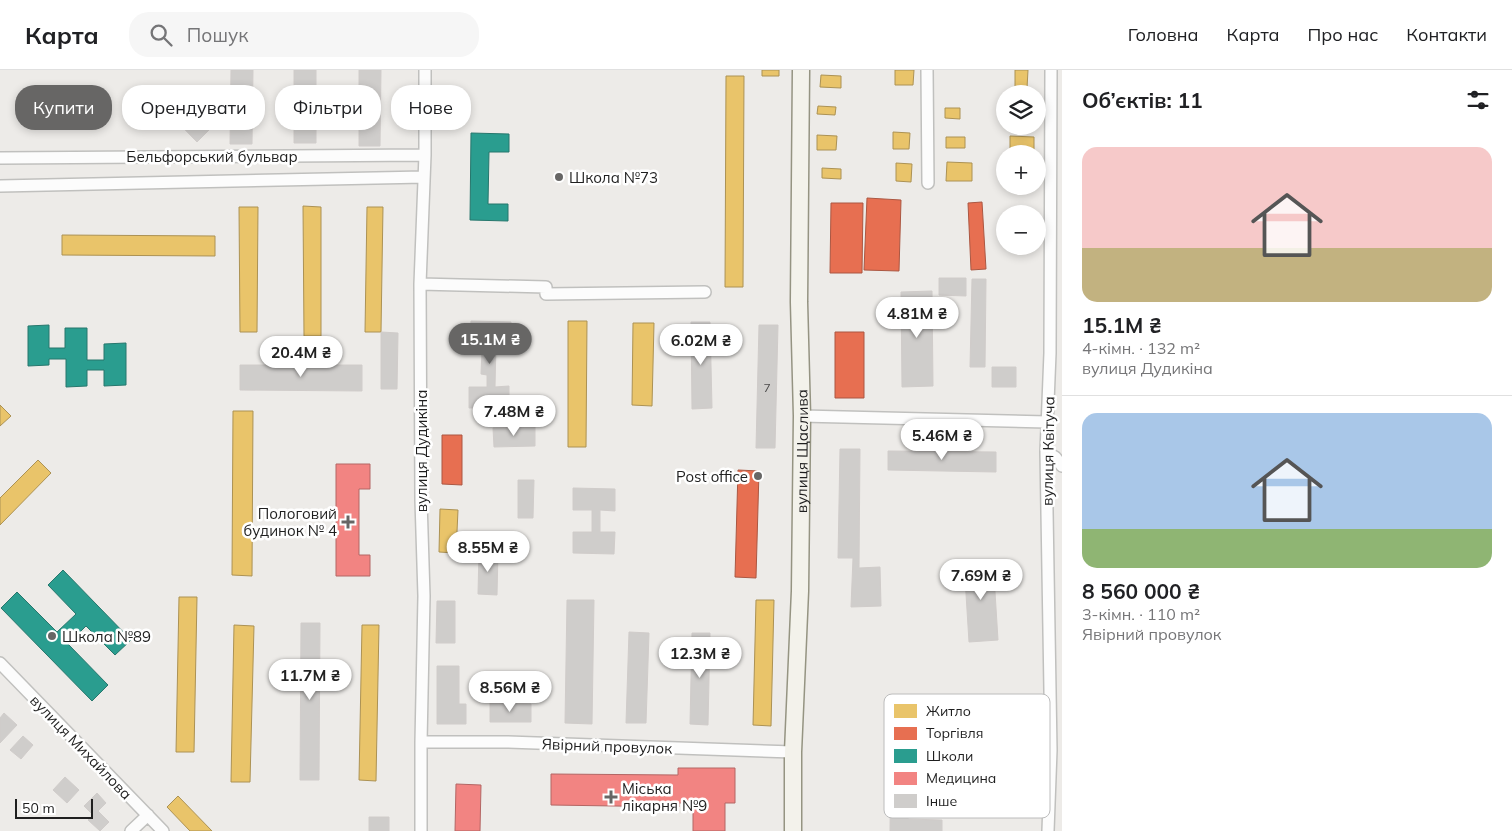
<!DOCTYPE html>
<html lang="uk">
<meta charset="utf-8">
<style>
:root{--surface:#fff;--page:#f6f6f6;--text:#202124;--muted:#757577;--line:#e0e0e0;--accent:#676665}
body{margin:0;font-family:Mulish,sans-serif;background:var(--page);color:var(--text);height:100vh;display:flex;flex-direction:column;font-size:19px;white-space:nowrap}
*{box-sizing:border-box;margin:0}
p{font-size:16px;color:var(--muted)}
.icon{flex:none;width:28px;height:28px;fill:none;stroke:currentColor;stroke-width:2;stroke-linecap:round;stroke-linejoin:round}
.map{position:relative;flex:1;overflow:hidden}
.side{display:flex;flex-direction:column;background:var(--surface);width:450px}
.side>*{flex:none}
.top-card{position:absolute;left:15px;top:15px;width:475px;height:45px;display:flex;gap:10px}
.buttons{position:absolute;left:996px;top:15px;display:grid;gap:10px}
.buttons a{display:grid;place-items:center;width:50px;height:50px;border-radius:50%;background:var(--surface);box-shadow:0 2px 8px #0003;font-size:25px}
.scale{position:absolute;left:15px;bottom:12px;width:78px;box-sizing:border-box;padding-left:5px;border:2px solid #1f1f1f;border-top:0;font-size:14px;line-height:18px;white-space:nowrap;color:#1f1f1f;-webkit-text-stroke:4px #fff;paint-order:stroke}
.price{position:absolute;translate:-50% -42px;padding:0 11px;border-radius:18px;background:#fff;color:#222;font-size:16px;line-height:32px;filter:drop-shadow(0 1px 2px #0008)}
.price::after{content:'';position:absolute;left:50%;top:30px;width:15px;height:11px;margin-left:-8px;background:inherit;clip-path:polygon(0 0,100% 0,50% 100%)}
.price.selected{background:var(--accent);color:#fff}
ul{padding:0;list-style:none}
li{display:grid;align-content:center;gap:10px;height:265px;padding:0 20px}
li+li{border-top:1px solid var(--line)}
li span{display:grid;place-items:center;height:155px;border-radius:15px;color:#555}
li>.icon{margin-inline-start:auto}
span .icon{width:90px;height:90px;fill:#fffc;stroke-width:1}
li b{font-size:21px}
h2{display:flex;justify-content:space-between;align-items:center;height:60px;padding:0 20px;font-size:21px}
.chip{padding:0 18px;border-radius:20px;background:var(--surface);box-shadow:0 2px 8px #0003;font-size:18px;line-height:45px}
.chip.selected{background:var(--accent);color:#fff}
header{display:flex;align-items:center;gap:30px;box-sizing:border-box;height:70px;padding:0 25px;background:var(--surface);border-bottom:1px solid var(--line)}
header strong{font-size:24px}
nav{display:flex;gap:28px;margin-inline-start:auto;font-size:18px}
.search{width:350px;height:45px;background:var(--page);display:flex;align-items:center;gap:12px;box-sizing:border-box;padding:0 18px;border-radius:20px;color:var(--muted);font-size:19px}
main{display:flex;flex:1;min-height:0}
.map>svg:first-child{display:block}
.homes{fill:#e9c46a;stroke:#ac9254}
.shops{fill:#e76f51;stroke:#ab5742}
.schools{fill:#2a9d8f;stroke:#27776d}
.health{fill:#f28482;stroke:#b36664}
.building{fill:#cfcdcb;stroke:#d0ccca}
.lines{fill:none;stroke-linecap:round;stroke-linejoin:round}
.street-casing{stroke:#c0c0be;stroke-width:14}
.secondary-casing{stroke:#959482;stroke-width:19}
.street{stroke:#fcfcfc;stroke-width:11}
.secondary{stroke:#f3f2eb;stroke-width:16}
.poi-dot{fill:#676665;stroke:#fff;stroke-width:2}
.labels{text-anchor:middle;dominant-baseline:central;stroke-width:5;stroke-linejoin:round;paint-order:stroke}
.number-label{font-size:12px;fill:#4b4a4a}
.street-label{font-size:15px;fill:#1f1f1f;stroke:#fff}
.poi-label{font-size:15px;fill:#1f1f1f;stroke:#fff;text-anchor:start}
.key{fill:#fff;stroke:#bcbcbc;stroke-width:1}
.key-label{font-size:14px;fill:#1f1f1f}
</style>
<header>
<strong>Карта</strong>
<div class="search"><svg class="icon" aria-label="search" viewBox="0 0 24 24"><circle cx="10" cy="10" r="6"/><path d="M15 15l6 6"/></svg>Пошук</div>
<nav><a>Головна</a><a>Карта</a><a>Про нас</a><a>Контакти</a></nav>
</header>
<main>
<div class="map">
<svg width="1062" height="761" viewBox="0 0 1062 761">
<rect width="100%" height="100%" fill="#edebe8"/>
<!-- homes -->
<path class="homes" d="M762,0H779V6H762Z
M895,0H914L913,15H895Z
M1015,0H1028L1027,18H1015Z
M821,5L841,6V18L820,17Z
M726,6H744L743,217H725Z
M818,36L836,37L835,45L817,44Z
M945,38H960V49L945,48Z
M893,62L910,63L909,79H893Z
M817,65L837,66L836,80H817Z
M1010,66L1034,67V83H1010Z
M946,67H965V78H946Z
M947,92L972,93V111H946Z
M896,93L912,94L911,112L896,111Z
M822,98L841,99V109L822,108Z
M303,136L321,137V266H304Z
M239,137H258L257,262H240Z
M367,137H383L381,262H365Z
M62,165L215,166V186L62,185Z
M568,251H587L586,377H568Z
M633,253H654L652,336L632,335Z
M0,335L11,346L0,356Z
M233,341H253L252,506L232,505Z
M38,390L51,403L0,455V428Z
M440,439L458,440L456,483L439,482Z
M179,527H197L194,682H176Z
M756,530H774L771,656L753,655Z
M234,555L254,556L250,712H231Z
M362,555H379L376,711L359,710Z
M178,726L212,761H190L167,737Z"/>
<!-- shops -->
<path class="shops" d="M867,128L901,130L899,201L864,200Z
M982,132L986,199L971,200L968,133Z
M831,133H863L862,203H830Z
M835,262H864V328H835Z
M442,365H462V415L442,414Z
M738,400L759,401L756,508L735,507Z"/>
<!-- schools -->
<path class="schools" d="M471,63L509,64V82H489L488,134H508V151L470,150Z
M49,255V278H65V258H87V290H104V274L126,273V315L104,316V300H87V316L66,317V289H49V295L28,296V256Z
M63,500L131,570L115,585L86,556L68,574L108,615L92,631L1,538L17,522L57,562L76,544L48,515Z"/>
<!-- health -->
<path class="health" d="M336,394H370V419H359V485H370V506H336Z
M678,698H735V733H725V761H693V733H679V737L551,735V704L678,705Z
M456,714L481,715L480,761H455Z"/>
<!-- building -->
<path class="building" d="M231,0H253L252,74H230Z
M294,0H316V73H294Z
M359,0H381L380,76H359Z
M173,19L211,58L197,72L159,33Z
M939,208H966V226L939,225Z
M972,209H986L985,297H970Z
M932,221L933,316L902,317L901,222Z
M471,251L511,252L510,271H496L495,317L509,316V337L469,338V317H487V305L481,304L482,281H488V270H470Z
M691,252H710L712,338L692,339Z
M759,255H778L775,378H756Z
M381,262L398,263L397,319H381Z
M240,295H362V321L240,320Z
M992,297H1016V317H992Z
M535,357V376L494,377L493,358Z
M840,379H860L859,498L880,497L881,536L851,537L853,488H838Z
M888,381L996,382V402L888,400Z
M518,410H534L533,448H518Z
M573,418L615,419V441L600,440V462H615L614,484L573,483V462H592V440H573Z
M479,482H498L497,525L478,524Z
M993,490L998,570L969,572L964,492Z
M567,530H594L592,654L565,653Z
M437,531H455V573H436Z
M301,553H320L319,710H300Z
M629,562L649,563L646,653H626Z
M692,563H710L708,655L690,654Z
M437,596H459V634H466V654H437Z
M490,633L531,634V652H490Z
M4,643L17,655L0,673V648Z
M952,660V688H909L908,749L942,750V761H890L891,661Z
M23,666L33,675L21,689L10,680Z
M65,707L79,720L67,733L53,720Z
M97,723L106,733L98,741L109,752L100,761L88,750L93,745L84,736Z
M369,747H389V761H369Z"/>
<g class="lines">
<defs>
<path id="street" d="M927,0L928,113
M0,88L425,85
M0,116L424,107
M420,214L546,217V224L705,222
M802,346L1047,352
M1046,382L1055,387L1062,396
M0,593L163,761
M421,672H507L793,682
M131,761L148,745
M421,761V672L424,526L421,430L420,214L425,85V0
M1048,761L1051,680L1046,382L1050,283L1051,0"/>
<g id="secondary">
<path id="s1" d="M793,761V682L800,521L802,346L799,232L801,0"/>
</g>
</defs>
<!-- street casing -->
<use href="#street" class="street-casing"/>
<!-- secondary casing -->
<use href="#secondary" class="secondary-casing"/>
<!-- street -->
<use href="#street" class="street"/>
<!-- secondary -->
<use href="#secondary" class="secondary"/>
</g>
<!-- markers -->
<g class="poi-dot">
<circle cx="559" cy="107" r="5"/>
<circle cx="758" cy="406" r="5"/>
<path d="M345.5 444.5h5v5h5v5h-5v5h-5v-5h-5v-5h5z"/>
<circle cx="52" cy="566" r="5"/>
<path d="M608.5 719.5h5v5h5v5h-5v5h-5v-5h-5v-5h5z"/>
</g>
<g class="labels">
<!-- number labels -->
<g class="number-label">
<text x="767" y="317">7</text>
</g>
<!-- street labels -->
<g class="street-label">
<text x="212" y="86">Бельфорський бульвар</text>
<text transform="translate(421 381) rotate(-90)">вулиця Дудикіна</text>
<text stroke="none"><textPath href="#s1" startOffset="380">вулиця Щаслива</textPath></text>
<text transform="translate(1048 381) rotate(-89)">вулиця Квітуча</text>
<text transform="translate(607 676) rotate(2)">Явірний провулок</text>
<text transform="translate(81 677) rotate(46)">вулиця Михайлова</text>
</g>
<!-- poi labels -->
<g class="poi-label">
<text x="569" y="107">Школа №73</text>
<text x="748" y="406" text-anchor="end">Post office</text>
<text x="337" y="443" text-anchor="end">Пологовий<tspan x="337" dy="17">будинок № 4</tspan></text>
<text x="62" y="566">Школа №89</text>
<text x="622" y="718">Міська<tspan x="622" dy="17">лікарня №9</tspan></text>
</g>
</g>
<!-- legend -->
<rect x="884" y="624" width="166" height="124" rx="8" class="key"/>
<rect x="894" y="634" width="23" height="14" fill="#e9c46a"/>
<rect x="894" y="657" width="23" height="13" fill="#e76f51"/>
<rect x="894" y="679" width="23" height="14" fill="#2a9d8f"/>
<rect x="894" y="702" width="23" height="13" fill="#f28482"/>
<rect x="894" y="724" width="23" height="14" fill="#cfcdcb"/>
<g class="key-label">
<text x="926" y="646">Житло</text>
<text x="926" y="668">Торгівля</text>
<text x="926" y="691">Школи</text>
<text x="926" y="713">Медицина</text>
<text x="926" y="736">Інше</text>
</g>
</svg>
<div class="buttons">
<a><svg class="icon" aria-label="layers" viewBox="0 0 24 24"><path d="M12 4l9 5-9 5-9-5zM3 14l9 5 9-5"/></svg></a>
<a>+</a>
<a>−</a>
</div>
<div class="scale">50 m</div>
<b class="price" style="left:917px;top:269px">4.81M ₴</b>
<b class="price selected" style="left:490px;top:295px">15.1M ₴</b>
<b class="price" style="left:701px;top:296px">6.02M ₴</b>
<b class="price" style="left:301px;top:308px">20.4M ₴</b>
<b class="price" style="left:514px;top:367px">7.48M ₴</b>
<b class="price" style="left:942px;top:391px">5.46M ₴</b>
<b class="price" style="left:488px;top:503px">8.55M ₴</b>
<b class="price" style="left:981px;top:531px">7.69M ₴</b>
<b class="price" style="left:700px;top:609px">12.3M ₴</b>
<b class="price" style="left:310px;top:631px">11.7M ₴</b>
<b class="price" style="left:510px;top:643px">8.56M ₴</b>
<div class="top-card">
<a class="chip selected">Купити</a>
<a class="chip">Орендувати</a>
<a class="chip">Фільтри</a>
<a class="chip">Нове</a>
</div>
</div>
<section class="side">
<h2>Об’єктів: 11<svg class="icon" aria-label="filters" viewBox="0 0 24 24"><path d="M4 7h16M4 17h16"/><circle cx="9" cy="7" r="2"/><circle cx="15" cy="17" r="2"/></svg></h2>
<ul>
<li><span style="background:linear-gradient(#f6c9c9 65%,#c2b280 0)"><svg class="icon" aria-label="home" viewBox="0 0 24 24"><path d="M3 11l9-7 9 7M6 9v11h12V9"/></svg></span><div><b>15.1M ₴</b><p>4-кімн. · 132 m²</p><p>вулиця Дудикіна</p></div></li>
<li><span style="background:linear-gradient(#a9c7e8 75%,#8fb573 0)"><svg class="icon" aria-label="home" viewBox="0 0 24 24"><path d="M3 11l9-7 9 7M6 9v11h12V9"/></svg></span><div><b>8 560 000 ₴</b><p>3-кімн. · 110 m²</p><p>Явірний провулок</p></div></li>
</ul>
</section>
</main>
